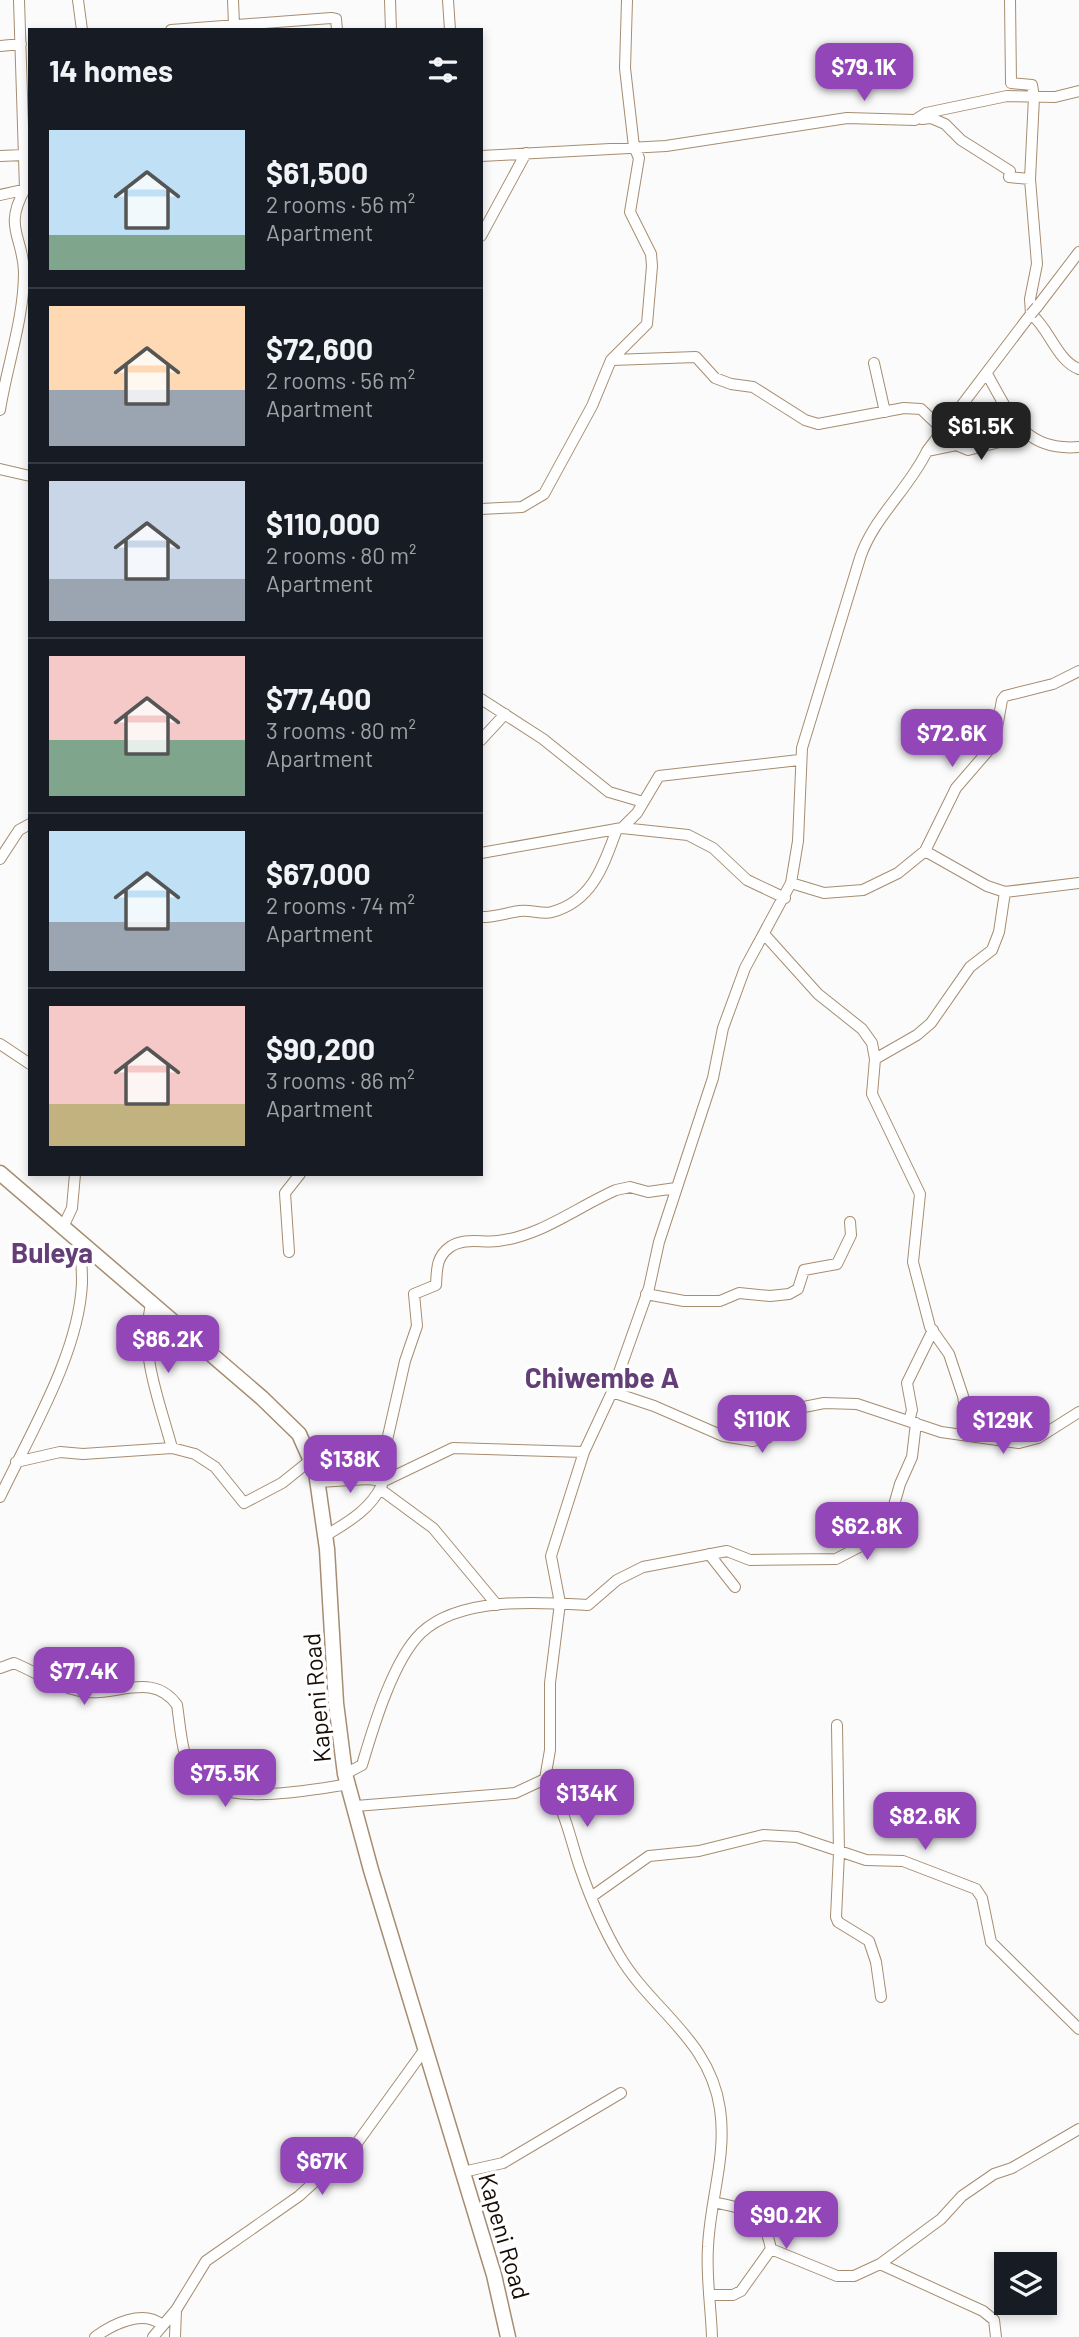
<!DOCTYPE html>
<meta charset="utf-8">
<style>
:root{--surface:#171b24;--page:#20242c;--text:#f1f3f6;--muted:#9ea1a6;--line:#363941;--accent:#9246b7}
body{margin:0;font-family:Barlow,sans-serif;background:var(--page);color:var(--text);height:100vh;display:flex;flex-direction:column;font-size:26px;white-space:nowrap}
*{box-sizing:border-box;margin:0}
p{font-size:23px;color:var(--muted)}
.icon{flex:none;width:38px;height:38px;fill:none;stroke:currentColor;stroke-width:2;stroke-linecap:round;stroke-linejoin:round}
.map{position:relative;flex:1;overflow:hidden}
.panel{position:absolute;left:28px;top:28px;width:455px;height:1148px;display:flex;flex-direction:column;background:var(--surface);border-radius:0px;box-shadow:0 4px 10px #0003}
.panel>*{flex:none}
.tools{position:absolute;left:994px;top:2252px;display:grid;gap:14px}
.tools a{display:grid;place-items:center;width:63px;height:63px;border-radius:0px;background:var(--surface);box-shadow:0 4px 10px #0003;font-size:35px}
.price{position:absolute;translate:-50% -60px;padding:0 16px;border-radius:14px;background:var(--accent);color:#fff;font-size:23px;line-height:46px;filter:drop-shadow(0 2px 4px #0008)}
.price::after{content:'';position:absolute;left:50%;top:42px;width:21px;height:16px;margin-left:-10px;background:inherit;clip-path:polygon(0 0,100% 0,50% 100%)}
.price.current{background:#222;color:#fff}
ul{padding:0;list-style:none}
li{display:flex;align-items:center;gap:21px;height:175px;padding:0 21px}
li+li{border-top:2px solid var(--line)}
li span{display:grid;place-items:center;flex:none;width:196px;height:140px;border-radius:0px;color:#555}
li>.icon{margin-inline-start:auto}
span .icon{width:84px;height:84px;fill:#fffc;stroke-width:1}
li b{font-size:30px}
h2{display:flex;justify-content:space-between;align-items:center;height:84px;padding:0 21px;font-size:30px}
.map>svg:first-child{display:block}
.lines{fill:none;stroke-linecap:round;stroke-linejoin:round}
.minor-casing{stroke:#a68d71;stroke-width:12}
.secondary-casing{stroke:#a68d71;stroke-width:17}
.minor{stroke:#fff;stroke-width:10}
.secondary{stroke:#fff;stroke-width:14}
.minor-bridge-casing{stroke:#a68d71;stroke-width:12;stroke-linecap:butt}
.minor-bridge{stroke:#fff;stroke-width:10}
.labels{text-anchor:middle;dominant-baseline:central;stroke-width:7;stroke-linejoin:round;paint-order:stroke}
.street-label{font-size:24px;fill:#160d04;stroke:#fff}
.quarter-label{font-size:28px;font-weight:bold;fill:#633e77;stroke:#fff}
</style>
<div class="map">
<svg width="1079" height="2337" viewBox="0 0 1079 2337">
<rect width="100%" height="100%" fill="#fbfbfb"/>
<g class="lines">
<defs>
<path id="minor" d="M78,0L82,30
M233,0L234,25
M390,0L391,30
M448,0L450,30
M1010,0L1011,83L1032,85L1034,97L1030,179L1037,264L1030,299L1031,314C1049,328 1057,361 1079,369
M171,30L331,18L336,19L337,30
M0,46L21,44
M922,119L931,118L945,124L961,140L1010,171L1009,177L1030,179
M0,156L24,155
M481,156L666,146L847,118L915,120L926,113L1007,96L1055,97L1079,91
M0,195L27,189
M481,236L526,153
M1037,307L1079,252
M612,360L696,357L715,378L731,384L753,387L805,420L818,424L904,408L921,409L944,431
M874,363L885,412
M987,374C1010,415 1024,452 1079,447
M0,410C7,365 24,319 24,272C23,236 3,228 25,189L19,0
M927,451L956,445L968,450L1027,435
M0,469L30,476
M481,509L522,507L544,494L592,406L611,360L647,324L652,266L651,254L630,212L639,158L634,147L625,68L627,0
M481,699L543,739L609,792L643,802
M481,740L505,714
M622,828L637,813L659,776L799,760
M925,851L987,886L1005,892L1079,883
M481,853L622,828L688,835L713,848L747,880L785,898
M0,859L19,830L30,824
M791,883L824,893L863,890L898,873L925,851L956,788L994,744L1002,700L1005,696L1053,684L1079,671
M481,917C496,917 506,913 519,911C530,909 542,915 552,912C593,901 604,864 617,829
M765,935L818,994L862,1029L872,1043L875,1059L872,1094L920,1194L913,1262L930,1327L949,1354L963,1396L966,1415L964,1433
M0,1044L30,1064
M875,1059L917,1035L931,1023L970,967L992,950L999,932L1005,892
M63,1227L72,1208L75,1174
M289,1252L285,1193L300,1174
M646,1294L684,1301H720L739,1293L770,1296L789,1294L798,1289L804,1270L837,1264L851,1235L850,1222
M152,1301C138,1352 159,1399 172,1448
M612,1392L654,1406L723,1436L753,1441L767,1438L799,1408L824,1403L857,1404L941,1432L1019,1443L1038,1438L1079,1412
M909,1421L912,1410L907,1383L933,1330
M16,1462L60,1452L83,1454L172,1448L195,1454L215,1467L244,1503L282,1483L312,1459
M378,1480L405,1361L417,1326L414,1294L436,1285C437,1269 436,1257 450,1247C464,1237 482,1243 498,1241C541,1236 577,1207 616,1190L630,1187L648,1192L676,1188
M318,1482L368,1479L384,1481L453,1448L584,1452
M380,1489L433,1528L497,1605
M0,1497C30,1434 79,1353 82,1283C82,1269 81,1254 80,1240
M325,1536C348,1522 370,1510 382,1485
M709,1554L735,1587
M0,1668L14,1663C36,1672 55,1686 80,1691C115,1698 152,1670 177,1705C180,1724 181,1747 188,1764C208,1812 309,1790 349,1784
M837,1725L839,1853L836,1917L838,1922L869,1941L876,1962L881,1997
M345,1774L362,1765C373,1728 393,1660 421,1633C460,1596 539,1602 588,1605L617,1580L643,1567L727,1551L750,1560L836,1559L886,1533L900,1484L912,1457L916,1423
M545,1779C567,1814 568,1832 580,1868C590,1897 603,1928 619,1955C651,2010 710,2039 720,2109C727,2156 710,2200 708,2247C706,2277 711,2307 712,2337
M356,1806L515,1793L545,1779L550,1750V1683L560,1603L551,1556L584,1452L612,1392L649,1288L659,1242L713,1078L723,1028L745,968L791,883L798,841L802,748L860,558C873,518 909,489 927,451L1031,314
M591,1897L649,1856L699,1851L763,1835L797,1837L866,1860L903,1861L976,1889L982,1898L991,1942L1079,2029
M463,2172L503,2163L621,2093
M771,2249L837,2276H854L880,2264L941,2219L962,2196L994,2174L1012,2168L1079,2129
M880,2264L983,2311L994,2320L996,2337
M709,2295H733L741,2291L771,2249C763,2209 751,2211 714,2202
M95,2337C113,2324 143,2309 162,2325
M153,2337L176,2310L206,2261L299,2196L357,2143L425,2049
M175,2337L176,2310"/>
<path id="secondary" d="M0,1173L262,1398L299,1434L316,1472L327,1549L336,1703L345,1774L371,1870L494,2275L508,2337"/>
</defs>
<!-- minor casing -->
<use href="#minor" class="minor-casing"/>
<!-- secondary casing -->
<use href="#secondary" class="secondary-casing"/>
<!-- minor -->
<use href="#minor" class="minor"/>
<!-- secondary -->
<use href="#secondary" class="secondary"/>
<defs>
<path id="minor-bridge" d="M1031,314L1037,307"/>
</defs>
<!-- minor-bridge casing -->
<use href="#minor-bridge" class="minor-bridge-casing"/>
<!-- minor-bridge -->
<use href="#minor-bridge" class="minor-bridge"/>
</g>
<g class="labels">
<!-- street labels -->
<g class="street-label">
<text transform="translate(316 1698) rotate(-95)">Kapeni Road</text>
<text transform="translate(505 2236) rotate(74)">Kapeni Road</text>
</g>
<!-- quarter labels -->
<g class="quarter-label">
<text x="52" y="1252">Buleya</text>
<text x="602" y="1377">Chiwembe A</text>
</g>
</g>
</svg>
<div class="tools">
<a><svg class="icon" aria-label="layers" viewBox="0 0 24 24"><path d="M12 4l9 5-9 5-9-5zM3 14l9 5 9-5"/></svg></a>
</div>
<b class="price" style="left:864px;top:103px">$79.1K</b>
<b class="price current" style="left:981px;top:462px">$61.5K</b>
<b class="price" style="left:952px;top:769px">$72.6K</b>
<b class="price" style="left:168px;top:1375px">$86.2K</b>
<b class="price" style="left:762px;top:1455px">$110K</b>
<b class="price" style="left:1003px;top:1456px">$129K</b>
<b class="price" style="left:350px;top:1495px">$138K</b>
<b class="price" style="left:867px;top:1562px">$62.8K</b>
<b class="price" style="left:84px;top:1707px">$77.4K</b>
<b class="price" style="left:225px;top:1809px">$75.5K</b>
<b class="price" style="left:587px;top:1829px">$134K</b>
<b class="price" style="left:925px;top:1852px">$82.6K</b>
<b class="price" style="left:322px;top:2197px">$67K</b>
<b class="price" style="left:786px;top:2251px">$90.2K</b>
<section class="panel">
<h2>14 homes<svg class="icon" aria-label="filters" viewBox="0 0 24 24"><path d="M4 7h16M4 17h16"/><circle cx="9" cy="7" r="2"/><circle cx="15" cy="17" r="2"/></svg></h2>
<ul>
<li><span style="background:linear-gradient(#bfe0f5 75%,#7fa58c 0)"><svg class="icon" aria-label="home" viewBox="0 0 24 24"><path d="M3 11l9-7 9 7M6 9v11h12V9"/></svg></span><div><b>$61,500</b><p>2 rooms · 56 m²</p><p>Apartment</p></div></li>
<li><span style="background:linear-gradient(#ffd9b3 60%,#9aa5b1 0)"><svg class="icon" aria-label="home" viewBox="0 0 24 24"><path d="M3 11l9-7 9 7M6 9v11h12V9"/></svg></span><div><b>$72,600</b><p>2 rooms · 56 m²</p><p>Apartment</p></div></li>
<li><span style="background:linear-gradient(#c9d6e8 70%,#9aa5b1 0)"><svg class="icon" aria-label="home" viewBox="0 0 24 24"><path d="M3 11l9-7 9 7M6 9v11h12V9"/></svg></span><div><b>$110,000</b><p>2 rooms · 80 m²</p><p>Apartment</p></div></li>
<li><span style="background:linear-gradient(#f6c9c9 60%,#7fa58c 0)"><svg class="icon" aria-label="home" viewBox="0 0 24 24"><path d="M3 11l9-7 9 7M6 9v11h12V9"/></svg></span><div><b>$77,400</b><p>3 rooms · 80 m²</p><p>Apartment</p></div></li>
<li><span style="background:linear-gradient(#bfe0f5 65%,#9aa5b1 0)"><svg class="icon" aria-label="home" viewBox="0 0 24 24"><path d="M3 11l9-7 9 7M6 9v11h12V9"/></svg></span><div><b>$67,000</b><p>2 rooms · 74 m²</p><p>Apartment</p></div></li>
<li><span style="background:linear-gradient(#f6c9c9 70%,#c2b280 0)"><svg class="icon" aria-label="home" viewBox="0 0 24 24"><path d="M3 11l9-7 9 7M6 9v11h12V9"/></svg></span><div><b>$90,200</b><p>3 rooms · 86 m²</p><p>Apartment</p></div></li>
</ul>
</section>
</div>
